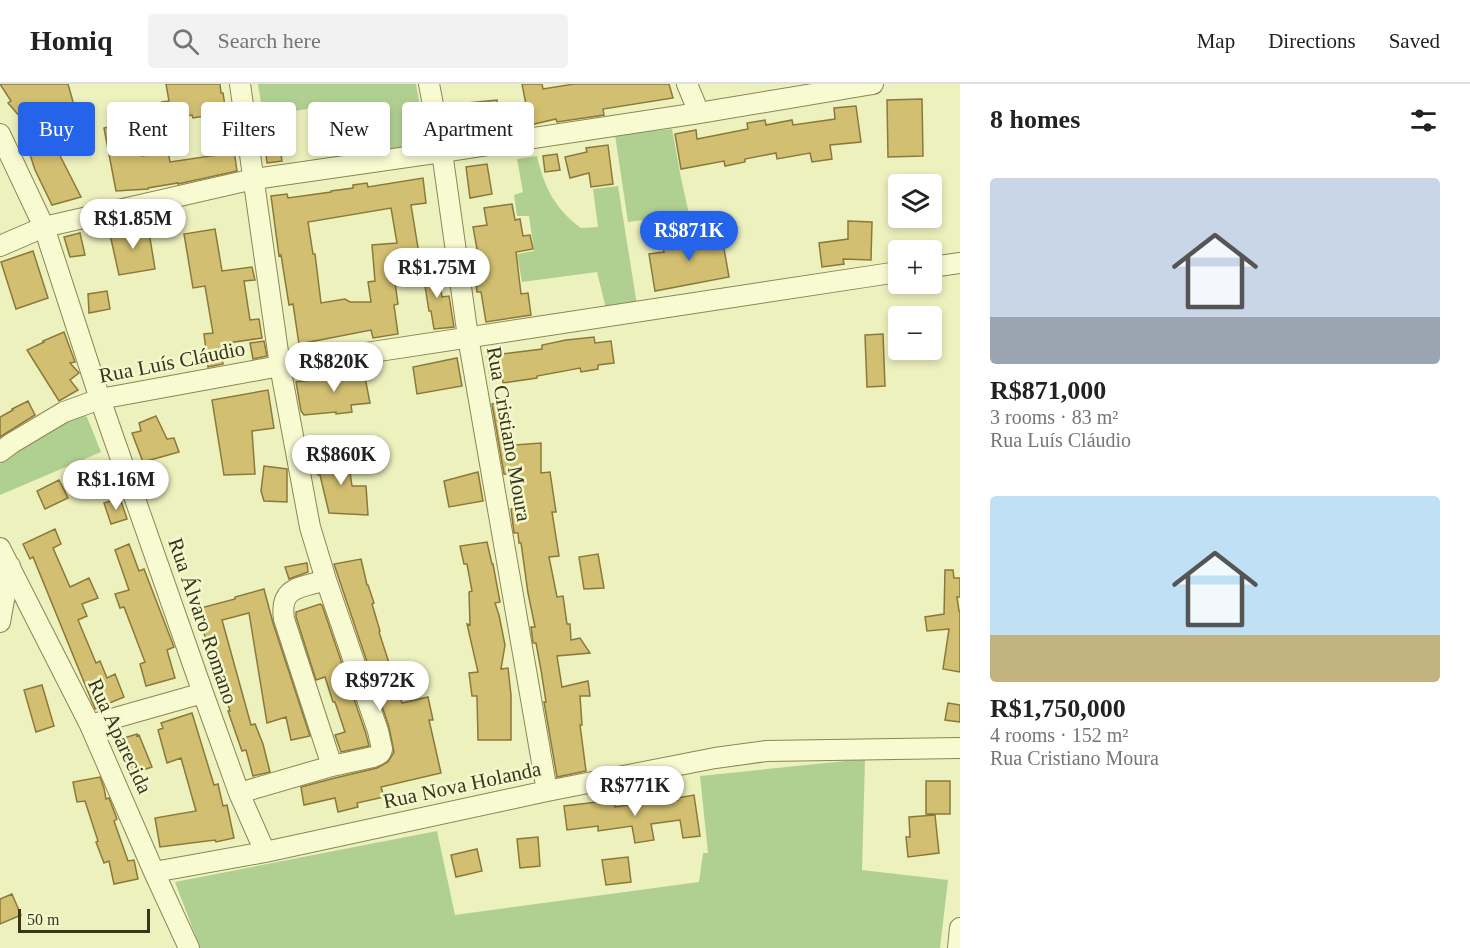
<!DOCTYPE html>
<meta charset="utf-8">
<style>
:root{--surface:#fff;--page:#f2f2f2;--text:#222;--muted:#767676;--line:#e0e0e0;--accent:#2563eb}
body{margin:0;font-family:"Times New Roman",serif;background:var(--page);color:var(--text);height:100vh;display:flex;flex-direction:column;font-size:22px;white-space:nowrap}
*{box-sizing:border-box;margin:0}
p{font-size:20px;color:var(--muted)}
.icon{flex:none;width:33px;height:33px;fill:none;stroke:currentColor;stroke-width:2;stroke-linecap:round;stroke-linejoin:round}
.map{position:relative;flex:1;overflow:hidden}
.sheet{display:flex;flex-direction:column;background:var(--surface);width:510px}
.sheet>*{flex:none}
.banner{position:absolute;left:18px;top:18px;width:570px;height:54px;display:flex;gap:12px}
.tools{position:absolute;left:888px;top:90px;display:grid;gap:12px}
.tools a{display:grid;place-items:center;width:54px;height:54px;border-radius:6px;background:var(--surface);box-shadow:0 3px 9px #0003;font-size:30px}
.scale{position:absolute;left:18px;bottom:15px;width:132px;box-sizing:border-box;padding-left:6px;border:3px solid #39351b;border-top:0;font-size:16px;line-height:21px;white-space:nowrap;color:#39351b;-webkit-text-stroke:4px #f4f8ce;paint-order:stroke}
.price{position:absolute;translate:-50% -51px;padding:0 14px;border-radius:21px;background:#fff;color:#222;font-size:20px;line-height:39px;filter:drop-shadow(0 2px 3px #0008)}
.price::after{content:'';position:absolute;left:50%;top:36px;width:18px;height:14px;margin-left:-9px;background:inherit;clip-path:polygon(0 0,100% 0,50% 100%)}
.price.current{background:var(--accent);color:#fff}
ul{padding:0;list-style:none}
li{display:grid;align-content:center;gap:12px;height:318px;padding:0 30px}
li span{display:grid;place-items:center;height:186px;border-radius:6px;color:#555}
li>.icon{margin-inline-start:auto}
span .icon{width:108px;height:108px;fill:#fffc;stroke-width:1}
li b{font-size:26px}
h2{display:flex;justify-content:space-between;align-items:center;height:72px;padding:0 30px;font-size:26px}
.tag{padding:0 21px;border-radius:6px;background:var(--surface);box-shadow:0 3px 9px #0003;font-size:21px;line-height:54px}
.tag.current{background:var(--accent);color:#fff}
header{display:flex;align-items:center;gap:36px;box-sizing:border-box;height:84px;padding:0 30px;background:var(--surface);border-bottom:2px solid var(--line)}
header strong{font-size:28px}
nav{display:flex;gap:33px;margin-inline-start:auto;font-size:21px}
.search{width:420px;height:54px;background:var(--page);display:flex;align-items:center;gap:15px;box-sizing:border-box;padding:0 21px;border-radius:6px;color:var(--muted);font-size:22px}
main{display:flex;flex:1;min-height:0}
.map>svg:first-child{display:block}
.green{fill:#b0d091}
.building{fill:#d2bf71;stroke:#8b793a;stroke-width:1.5;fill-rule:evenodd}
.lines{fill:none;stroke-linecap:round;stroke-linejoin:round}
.minor-casing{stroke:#8b8655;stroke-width:22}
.minor{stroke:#f8fbd2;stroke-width:20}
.labels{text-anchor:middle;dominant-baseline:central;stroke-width:5;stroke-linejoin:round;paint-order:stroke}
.street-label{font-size:21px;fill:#39351b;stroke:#f4f8ce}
</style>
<header>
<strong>Homiq</strong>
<div class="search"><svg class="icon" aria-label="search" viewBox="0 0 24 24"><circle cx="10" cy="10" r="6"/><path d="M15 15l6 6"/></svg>Search here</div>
<nav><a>Map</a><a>Directions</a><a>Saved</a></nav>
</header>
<main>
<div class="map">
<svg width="960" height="864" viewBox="0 0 960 864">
<rect width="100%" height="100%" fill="#edf1be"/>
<!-- green -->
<path class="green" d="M258,0H416L427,61L335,77L326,22L263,32Z
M672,45L681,94L689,130L628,138L615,51Z
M537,72C544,103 555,125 581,144L598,143L593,105L618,102L637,221L606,225L597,188L522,198L517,170L534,167L529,132H517L514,111L523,108L517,75Z
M81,328L87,333L101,368L0,411V380L27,355Z
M865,675L862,786L948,796L940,864H200L175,798L437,747L455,831L699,798L703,769H708L700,692Z"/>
<!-- building -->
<path class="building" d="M0,0H68L79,39L59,42L61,48L50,52L81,113L52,121L35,86L26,58H27L19,44L27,41L8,19L11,17Z
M166,0H220L221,9H223L229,48L231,47L237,87L178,100V99L148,104V105L116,107L104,44L137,36L142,72L168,68L170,78L217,71L211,31L193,34L192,31L165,36L162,18L169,17Z
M522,0H542L543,5L574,0H669L673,14L603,25L604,31L557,38L556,35L530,41Z
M922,15L923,72L888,73L887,16Z
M497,16L499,42L459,46L457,20Z
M856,22L861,58L830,61L832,75L812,78L810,69L777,75L776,69L745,75V78L725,82L724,77L681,85L675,50L696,46L697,55L748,45L747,39L765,36L766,41L792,36L793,41L835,35L834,24Z
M276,36L282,77L267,79L262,38Z
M608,61L613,100L591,103L589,89L570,94L565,73L587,68L586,64Z
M557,70L560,86L545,88L543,72Z
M487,80L492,110L470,114L466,83Z
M423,94L426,119L411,121L420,176L392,178L398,220L394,221L398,250L373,254L371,246L299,260L293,220L289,221L281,171L279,172L271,112L287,110L288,114L331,108V107L353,104V101L367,99L368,103ZM391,124L397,159L372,161L375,197L368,198L371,218H350L345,215L321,219L315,170H313L308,138Z
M512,120L515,136L520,135L523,152L530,151L533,165L516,168L521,210L528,209L531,231L486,238L481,208H477L475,188L481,187L473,143L487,141L484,124Z
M848,137L872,138L871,176L843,175L844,180L822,183L819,159L848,155Z
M148,142L155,185L119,191L109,146Z
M215,145L222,187L252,183L255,196L244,197L250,236L259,235L262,254L221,260L223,280L208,283L204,250L213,249L205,202L193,204L184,150Z
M721,148L729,193L655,207L649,170L664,168L662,159Z
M80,149L85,171L70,173L64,153Z
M33,167L48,214L16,225L1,178Z
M437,181L442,213L449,212L454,243L434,245L431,227H429L422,183Z
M107,207L110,225L89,229L88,210Z
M64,248L75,278L70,279L79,289L70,296L78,306L59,317L27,266L44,258L43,257Z
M883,250L885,302L867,303L865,251Z
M594,253L595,259L611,257L614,279L598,281V285L581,288L580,284L537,292V294L503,299L502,291L490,293L487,272L542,265V261L566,256Z
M264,257L267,272L253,275L250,259Z
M457,274L462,302L417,310L413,283Z
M363,283L370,319L351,321L352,328L336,330V328L304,331L301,327L296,298L333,293V288Z
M268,306L274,344L252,347L255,390L224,391L212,316Z
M28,317L35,331L0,353V333L13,326L12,325Z
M497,319L503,362L541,359V389L550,388L556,428H552L559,472L549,473L557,513L563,512L567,540H570L571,556L580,554L590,569L557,572L562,603L588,597L590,612H580L582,641H580L586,687L557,693L544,618H546L541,586L536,559H533L531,543H535L528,509L521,459H519L518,449H514L511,425L515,424L508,390H504L492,320Z
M156,332L167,355L174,354L179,368L143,378L132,349L141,347L139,339Z
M347,368L352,402H366L368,431L329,429L320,391H318L316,373Z
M264,382L287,385V418L264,417L261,407Z
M478,388L483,417L449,423L444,397Z
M59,396L68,414L45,425L37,407Z
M120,414L127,435L111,440L104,419Z
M55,445L61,460L53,464L70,503L89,494L98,514L82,520L87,532L78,536L96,579L100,577L107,594L115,590L124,613L95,625L33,473L30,475L23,460Z
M487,458L492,480H493L500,518L495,519L499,531L505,561L501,585L508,584L511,611V656H478L477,612H472L469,589L478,588L467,540L470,541L469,508L472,507L467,480H464L460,462Z
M129,460L139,487L144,485L174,563L167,566L175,594L146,602L140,580L145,578L124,523L120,524L115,510L129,506L115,466Z
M598,470L604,504L584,505L579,473Z
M361,475L367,501H368L374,519L372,520L380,547L379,548L402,619L428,613L433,636H429L441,689L381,703L384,713L357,719L358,723L338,728L335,714L304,721L301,703L335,694L377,684L388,678L394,668L389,643L334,480Z
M307,479L308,488L289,495L285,483Z
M945,486H953L954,494H960V513H957L959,527H960V588L943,585L949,545L927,547L925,533L944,530Z
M264,505L273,539L310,652L291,656L286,633L267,639L249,529L222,536L251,641L255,640L263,660L270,688L253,692L246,666L242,667L228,627H230L210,566H209L197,525L235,515V513Z
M320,520L322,521L366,650L369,662L341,668L335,651L345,648L335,618H333L325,593L316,596L296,533V528Z
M42,601L54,642L36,648L24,606Z
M948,619L960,621V638L945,636Z
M192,629L214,701L218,700L223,722L227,721L234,754L216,758L215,756L160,763L155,734L196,727L181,674L167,679L158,646L163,644L161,639Z
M137,650V652L139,651L152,683L134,689L124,654Z
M100,693L104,704L106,715L109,714L117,735L114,737L128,777L134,776L138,795L114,800L109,777L104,779L96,758L98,757L85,717L77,718L73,698Z
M926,697H950V730H926Z
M694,711L700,752L683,754L680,736L651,740L654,756L635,759L632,742L598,747V742L567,746L564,722L614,716L615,723L648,718V720L678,716L677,714Z
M935,731L939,769L908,773L906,753H910L909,733Z
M538,753L540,782L520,784L517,755Z
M477,765L482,787L456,793L451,771Z
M628,773L631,798L606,801L602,776Z
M12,810L21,831L0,840V815Z"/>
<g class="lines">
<defs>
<path id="minor" d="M429,0L442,68L468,253L547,707
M687,0L699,29
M0,50L44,143L100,315L203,609L239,709L265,768
M0,162L44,143L254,95L442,68L699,29L873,0
M932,183L960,179
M0,368L12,359L64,328L100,315L280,282L898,188
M0,464L90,641L154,788L189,864
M326,496C301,504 279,502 284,535L332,682
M0,538L10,482
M90,641L203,609
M239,709L332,682L373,673C378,671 381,670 382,665L378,647L326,496L310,443L280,282L240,0
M154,788L265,768L547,707L715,674L766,667L960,664
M958,864L960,844"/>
</defs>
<!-- minor casing -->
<use href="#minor" class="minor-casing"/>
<!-- minor -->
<use href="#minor" class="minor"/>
</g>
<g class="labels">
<!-- street labels -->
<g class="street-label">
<text transform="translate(172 278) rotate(-11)">Rua Luís Cláudio</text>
<text transform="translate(509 350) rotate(80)">Rua Cristiano Moura</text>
<text transform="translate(203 537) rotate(71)">Rua Álvaro Romano</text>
<text transform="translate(120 652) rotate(65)">Rua Aparecida</text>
<text transform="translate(462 701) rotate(-12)">Rua Nova Holanda</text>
</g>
</g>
</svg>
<div class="tools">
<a><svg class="icon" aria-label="layers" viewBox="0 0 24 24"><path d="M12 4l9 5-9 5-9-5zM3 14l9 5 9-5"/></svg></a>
<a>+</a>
<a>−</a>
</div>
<div class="scale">50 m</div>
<b class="price" style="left:133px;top:166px">R$1.85M</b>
<b class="price current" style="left:689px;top:178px">R$871K</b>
<b class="price" style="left:437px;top:215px">R$1.75M</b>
<b class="price" style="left:334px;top:309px">R$820K</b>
<b class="price" style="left:341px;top:402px">R$860K</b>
<b class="price" style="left:116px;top:427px">R$1.16M</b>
<b class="price" style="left:380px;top:628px">R$972K</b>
<b class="price" style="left:635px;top:733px">R$771K</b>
<div class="banner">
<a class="tag current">Buy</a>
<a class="tag">Rent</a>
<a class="tag">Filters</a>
<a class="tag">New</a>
<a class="tag">Apartment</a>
</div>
</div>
<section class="sheet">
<h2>8 homes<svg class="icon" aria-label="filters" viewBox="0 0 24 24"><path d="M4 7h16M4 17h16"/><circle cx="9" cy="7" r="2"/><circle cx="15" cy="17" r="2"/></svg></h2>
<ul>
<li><span style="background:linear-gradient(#c9d6e8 75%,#9aa5b1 0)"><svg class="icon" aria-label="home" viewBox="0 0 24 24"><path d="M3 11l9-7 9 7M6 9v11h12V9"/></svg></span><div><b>R$871,000</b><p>3 rooms · 83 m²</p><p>Rua Luís Cláudio</p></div></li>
<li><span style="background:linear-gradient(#bfe0f5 75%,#c2b280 0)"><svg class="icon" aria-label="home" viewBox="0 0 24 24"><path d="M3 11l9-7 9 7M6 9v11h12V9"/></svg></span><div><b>R$1,750,000</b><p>4 rooms · 152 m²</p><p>Rua Cristiano Moura</p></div></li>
</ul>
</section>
</main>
